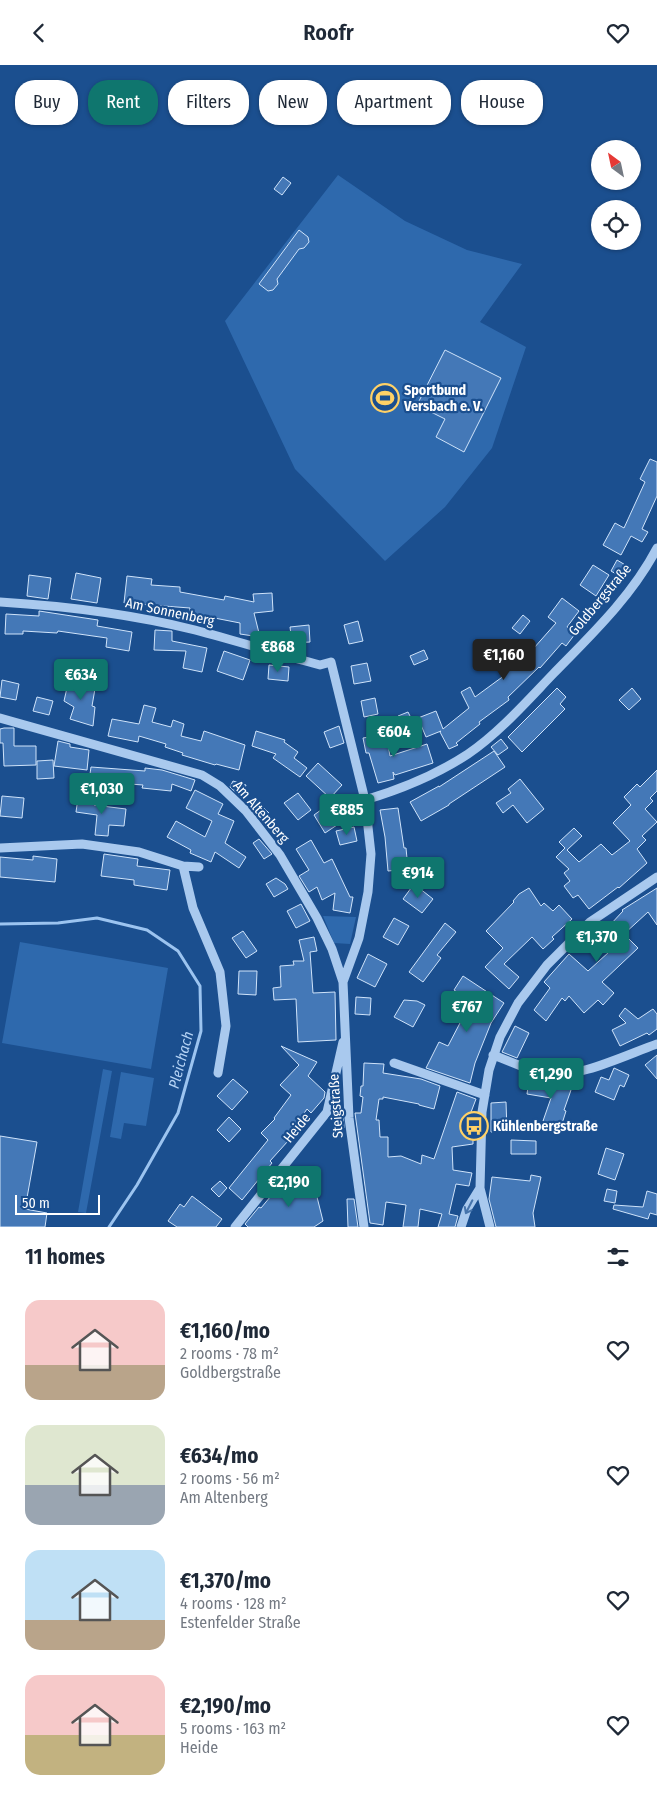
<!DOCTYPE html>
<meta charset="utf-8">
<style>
:root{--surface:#fff;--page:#f6f6f7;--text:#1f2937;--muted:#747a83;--accent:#0f766e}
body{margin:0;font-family:"Fira Sans Condensed",sans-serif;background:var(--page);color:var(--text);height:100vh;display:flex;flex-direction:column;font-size:19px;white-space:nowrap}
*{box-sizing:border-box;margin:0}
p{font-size:16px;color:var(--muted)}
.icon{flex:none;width:28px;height:28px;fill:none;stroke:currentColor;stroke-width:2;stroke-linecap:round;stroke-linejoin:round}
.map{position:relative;height:1162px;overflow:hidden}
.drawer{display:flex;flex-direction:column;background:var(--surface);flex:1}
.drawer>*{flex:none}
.top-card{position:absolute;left:15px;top:15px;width:628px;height:45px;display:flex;gap:10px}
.needle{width:32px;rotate:327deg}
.buttons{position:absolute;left:591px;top:75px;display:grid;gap:10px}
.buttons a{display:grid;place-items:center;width:50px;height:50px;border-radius:50%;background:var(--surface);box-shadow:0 1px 4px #0004;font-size:25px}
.scale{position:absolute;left:15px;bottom:12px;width:85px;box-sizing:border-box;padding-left:5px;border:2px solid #fff;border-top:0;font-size:14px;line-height:18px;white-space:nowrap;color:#fff;-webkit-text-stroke:4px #1b4f8f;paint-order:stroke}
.price{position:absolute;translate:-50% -42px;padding:0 11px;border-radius:5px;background:var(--accent);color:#fff;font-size:16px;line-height:32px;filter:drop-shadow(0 1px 2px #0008)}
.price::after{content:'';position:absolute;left:50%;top:30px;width:15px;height:11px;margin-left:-8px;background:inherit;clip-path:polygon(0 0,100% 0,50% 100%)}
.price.on{background:#222;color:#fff}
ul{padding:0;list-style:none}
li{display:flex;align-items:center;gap:15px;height:125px;padding:0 25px}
li span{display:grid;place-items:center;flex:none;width:140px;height:100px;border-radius:15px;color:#555}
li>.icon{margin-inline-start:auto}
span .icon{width:60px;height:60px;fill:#fffc;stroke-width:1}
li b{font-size:21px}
h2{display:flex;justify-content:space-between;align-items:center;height:60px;padding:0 25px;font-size:21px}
.chip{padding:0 18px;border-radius:20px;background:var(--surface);box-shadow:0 1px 4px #0004;font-size:18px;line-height:45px}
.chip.on{background:var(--accent);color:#fff}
header{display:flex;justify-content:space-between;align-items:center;height:65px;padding:0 25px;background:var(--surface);font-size:22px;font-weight:600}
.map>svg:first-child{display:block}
.green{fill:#2e69ad}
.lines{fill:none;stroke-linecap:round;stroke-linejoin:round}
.stream{stroke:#9cc4f0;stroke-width:3}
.building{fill:#4478b7;stroke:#cfe3fa}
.minor{stroke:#a9c9ee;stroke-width:9}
.oneway{stroke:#4674ac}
.labels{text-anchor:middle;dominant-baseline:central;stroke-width:4.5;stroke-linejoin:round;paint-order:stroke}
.poi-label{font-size:14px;font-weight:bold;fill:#fff;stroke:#1b4f8f;text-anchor:start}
.street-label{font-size:14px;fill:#fff;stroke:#1b4f8f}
.water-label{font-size:15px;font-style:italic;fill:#b5d3f5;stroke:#1b4f8f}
</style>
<header><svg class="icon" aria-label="back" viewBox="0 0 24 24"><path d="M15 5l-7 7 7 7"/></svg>Roofr<svg class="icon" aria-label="heart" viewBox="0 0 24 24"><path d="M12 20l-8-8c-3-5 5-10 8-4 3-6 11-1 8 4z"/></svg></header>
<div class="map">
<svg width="657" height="1162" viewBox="0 0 657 1162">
<rect width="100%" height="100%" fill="#1b4f8f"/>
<!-- green -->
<path class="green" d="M338,110L405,156L467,185L522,199L480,257L526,282L492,383L445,442L385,496L295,404L225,256Z
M323,851L356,852L350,879L334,878Z
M20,877L168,903L151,1004L2,978Z
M103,1004L112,1006L86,1148L78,1147Z
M121,1007L154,1013L146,1061L124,1058L121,1074L110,1072Z"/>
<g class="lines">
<!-- stream -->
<path class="stream" d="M0,859L58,858L97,853L147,865L178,886L200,921L201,966L178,1048L137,1120L109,1162"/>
</g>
<!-- building -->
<path class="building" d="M283,112L291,118L282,130L274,124Z
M299,165L308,172L309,177L304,183L299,184L277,214L278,219L273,225L268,226L259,219Z
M445,285L501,313L464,387L436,372L445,354L417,340Z
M650,394L657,397V431L642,464L648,467L642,477L631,471L621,490L603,480L615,458L624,463L645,417L640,414Z
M617,495L627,501L621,512L611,506Z
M593,500L609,510L596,531L580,520Z
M76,508L101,513L97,538L71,534Z
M29,510L51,513L48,534L27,531Z
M127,511L152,514L151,520L180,522V527L224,535L225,531L254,537L253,529L272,528L273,546L254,548L260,572L240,569V558L189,548L190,543L124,538Z
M562,533L579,546L567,562L575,569L566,581L562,578L540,603L539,602L508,632L509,635L479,657L480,659L456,678L458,680L449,684L440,667L441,666L426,672L418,653L436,646L443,664L469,643L461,627L470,622L475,632L505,610L504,609L524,590L526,592L556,558L548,552Z
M39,546L98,555L97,561L132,567L129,586L106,582L107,573L58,566L57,568L23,566V569H5L6,549L39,551Z
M523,550L530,556L520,569L512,563Z
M358,556L363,576L349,579L344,560Z
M309,560L310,577L292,578L290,562Z
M155,565L172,566V576L207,583L202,607L183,603L186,586L154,585Z
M424,585L428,594L414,600L410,591Z
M224,586L250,595L243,615L217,606Z
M367,598L371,616L354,619L351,601Z
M269,600L289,602L288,616L268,614Z
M69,614L96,618L92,641L95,642L93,661L70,654L74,642L64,636Z
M2,615L19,619L16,635L0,632Z
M557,623L566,632L560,639L565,644L522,687L508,672Z
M632,623L641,634L629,645L619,635Z
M37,632L53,636L49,650L33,646Z
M375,633L378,649L364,652L361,636Z
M144,640L156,643L152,657L171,662L173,655L184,659L181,671L201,676L204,666L245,680L239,705L216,699L215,700L182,690L183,688L165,682L166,679L139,671L138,677L108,671L112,654L139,659Z
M408,647L413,657L401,662L398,651Z
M339,661L344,678L330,683L324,667Z
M4,663H14V681H36V700L4,701L3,678H0V664Z
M256,666L285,675L284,677L298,687L294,693L307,703L300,712L273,693L276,689L252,681Z
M386,669L390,691L427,679L433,698L395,710L393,707L394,714L378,718L369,688H366L363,673Z
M501,674L508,683L498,690L491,682Z
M58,676L70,679V682L89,685L87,705L54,701Z
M494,686L505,702L449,739V740L421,756L410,737L439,721V722Z
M53,695L54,713L37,714V696Z
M318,698L342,720L330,733L306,711Z
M91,702L145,706V703L162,705L195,715L191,726L172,719L171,726L142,723L143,720L89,716Z
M657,705V726L650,733L653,736L645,744L657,757L642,771L646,775L637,784L647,798L619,823L618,822L589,844L578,830L573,833L564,821L570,816L564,808L569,804L556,792L565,783L559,777L574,763L582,771L567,785L579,797L601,779L612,790L630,776L613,758L631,740L624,732L637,719L640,722Z
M520,714L544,744L527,758L513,740L503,748L496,738L511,728L508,724Z
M233,716L246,720L242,733L230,722Z
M195,725L223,739L218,749L234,756L225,778L246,792L239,803L215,787L211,797L190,788L191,785L167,772L176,756L205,772L212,756L186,743Z
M298,728L311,745L298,755L284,738Z
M2,731L24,733L22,753L0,751Z
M78,733L95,735L94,740L126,744L124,761L109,760L108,771L95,770L97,750L76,747Z
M258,737L269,748L263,755L252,744Z
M325,742L337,760L325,768L314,750Z
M398,743L404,783H406L408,804L388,806L385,772L380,745Z
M354,762L357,776L340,780L336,766Z
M259,774L272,789L264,794L253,778Z
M311,775L324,798L332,794L350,832H353L350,848L333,845L335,828L322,835L317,822L309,827L299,811L309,805L296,784Z
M104,789L138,794L137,801L170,805L167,825L134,820V815L101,811Z
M33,791L57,794L55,817L0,812V792L33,795Z
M276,813L285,819L288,824L274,832L266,819Z
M414,819L433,834L422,848L403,834Z
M529,823L541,841L544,838L553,846L559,840L572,854L552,872L554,874L543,884L532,872L504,899L519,912L509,924L485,902L503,883L486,866L514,837L513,836L519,829Z
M657,823V860L648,847L624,869L638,883L602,917L614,928L603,940L598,935L584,948L569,931L565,936L562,933L546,956L534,945L550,923L544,917L569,889L588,906L609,887L596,875L623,846L622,845Z
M301,839L310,856L296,863L287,846Z
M394,853L409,861L398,880L383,872Z
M445,858L456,867L437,890L441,893L423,917L409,907Z
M243,866L257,886L246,893L232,873Z
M314,872L317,886L310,887L313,928L335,927L336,975L298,977L296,934L274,935L273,923L281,922L280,901L294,900L293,896H304L299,875Z
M368,889L387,899L375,922L357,913Z
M239,906H257L256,930L238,929Z
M463,911L504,938L491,958L475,998L470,1018L426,1003L439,977L448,981L460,958L455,955L466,933L454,925Z
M356,932L371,933L370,950L355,949Z
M404,935L417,936L425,940L413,962L394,952Z
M625,943L638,954L653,944L657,949V964L649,970L647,968L620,981L612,965L626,958L619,951Z
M515,961L529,968L517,993L502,987Z
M281,981L317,997L308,1011L325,1027L324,1033L311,1048L307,1044L286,1074L288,1076L270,1096L272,1098L242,1135L229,1123L268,1075L261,1068L275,1054L274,1053L291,1030L280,1020L299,1000Z
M657,990V1014L645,1000Z
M364,998L384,999L383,1008L421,1014L440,1021L434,1044L419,1040V1039L383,1032V1034H379L376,1055H379L380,1072H388V1092L401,1091L421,1099L422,1090L434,1094L457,1027L476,1034L468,1055H473V1079L452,1082L453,1105L472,1108L469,1121L456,1119L449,1149L458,1151L455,1162H438L442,1149L420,1144L418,1162H403L406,1140L386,1137L383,1160L370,1158L355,1048H361L363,1032L360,1031L361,1021H363Z
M614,1003L629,1010L624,1022L620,1020L614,1035L595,1027L601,1012L609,1015Z
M233,1014L248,1027L232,1045L217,1031Z
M529,1015L549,1018L571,1025L564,1045L566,1046L561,1062L543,1056L551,1033L527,1029Z
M506,1037L507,1066L491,1067V1038Z
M334,1048H343L344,1063H334Z
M229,1052L241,1064L229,1077L217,1065Z
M0,1071L37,1077L25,1144L47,1148L45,1162H0Z
M511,1075L536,1076V1089H511Z
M606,1083L624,1089L615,1115L598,1109Z
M531,1110L541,1112L533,1148L535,1162H496L489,1134L492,1112L530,1116Z
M285,1114L306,1120L317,1132L323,1156L314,1162H248L245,1159L259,1142L261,1143Z
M220,1116L227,1123L219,1132L211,1124Z
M607,1124L617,1126L615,1138L604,1136Z
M647,1126L657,1129V1150L650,1148L648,1154L613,1144L614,1140L643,1142Z
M192,1131L222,1154L216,1162H177L168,1156L180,1139L184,1142Z
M347,1134H354L358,1162H348Z"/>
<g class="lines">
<!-- minor -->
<path class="minor" d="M0,537C66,541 131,549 195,565C237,576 278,589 320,600L331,597L365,735L371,789L368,827L359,873L343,917
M0,653L202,710L220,721L246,746L280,790L317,853L332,884L343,917L349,1053L364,1162
M365,735C402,724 436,710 468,689C500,667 527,636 554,608C591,570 632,531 657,483
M0,783L82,779L139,787L183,801L199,802
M183,801L193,843L220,907L226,961L218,1008
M493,990C510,996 527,1005 545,1009C575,1015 628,989 657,979
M394,998L485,1030
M480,1123L490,1162
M235,1162L327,1047L343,977
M461,1162L467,1144L480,1123L482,1047L489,1005L500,972L518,938L547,900L590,857L657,812"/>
</g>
<!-- one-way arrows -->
<defs><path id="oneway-shaft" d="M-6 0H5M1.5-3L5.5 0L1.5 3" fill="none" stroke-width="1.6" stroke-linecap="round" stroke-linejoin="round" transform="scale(1.25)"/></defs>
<use class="oneway" href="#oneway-shaft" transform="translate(469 1142) rotate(117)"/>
<!-- icons -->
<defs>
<symbol id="stadium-ring" viewBox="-11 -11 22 22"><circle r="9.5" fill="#1b4f8f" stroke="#ffd166" stroke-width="1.5"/><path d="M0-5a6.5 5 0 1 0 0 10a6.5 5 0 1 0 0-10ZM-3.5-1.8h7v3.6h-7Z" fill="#ffd166"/></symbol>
<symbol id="bus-ring" viewBox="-11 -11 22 22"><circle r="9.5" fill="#1b4f8f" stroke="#ffd166" stroke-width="1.5"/><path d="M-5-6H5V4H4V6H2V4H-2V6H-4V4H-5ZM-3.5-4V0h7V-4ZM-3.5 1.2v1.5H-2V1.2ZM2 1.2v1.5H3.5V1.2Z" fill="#ffd166"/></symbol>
</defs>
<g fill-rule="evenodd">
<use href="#stadium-ring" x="369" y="317" width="32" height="32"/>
<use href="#bus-ring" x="458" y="1045" width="32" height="32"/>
</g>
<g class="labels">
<!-- poi labels -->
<g class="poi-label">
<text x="404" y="325">Sportbund<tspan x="404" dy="16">Versbach e. V.</tspan></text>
<text x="493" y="1061">Kühlenbergstraße</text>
</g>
<!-- street labels -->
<g class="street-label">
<text transform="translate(600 535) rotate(-50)">Goldbergstraße</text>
<text transform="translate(170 547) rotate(12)">Am Sonnenberg</text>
<text transform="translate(261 747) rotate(49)">Am Altenberg</text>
<text transform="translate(336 1041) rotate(-94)">Steigstraße</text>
<text transform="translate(297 1063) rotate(-51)">Heide</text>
</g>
<!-- water labels -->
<g class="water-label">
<text transform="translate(181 995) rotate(-75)">Pleichach</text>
</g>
</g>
</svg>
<div class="buttons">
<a><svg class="needle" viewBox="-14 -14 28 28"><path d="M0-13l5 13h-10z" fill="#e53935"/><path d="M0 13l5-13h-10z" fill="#747a83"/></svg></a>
<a><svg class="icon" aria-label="locate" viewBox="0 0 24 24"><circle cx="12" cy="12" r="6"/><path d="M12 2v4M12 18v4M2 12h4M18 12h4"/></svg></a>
</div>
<div class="scale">50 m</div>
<b class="price" style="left:278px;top:608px">€868</b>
<b class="price on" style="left:504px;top:616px">€1,160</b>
<b class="price" style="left:81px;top:636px">€634</b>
<b class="price" style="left:394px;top:693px">€604</b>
<b class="price" style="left:102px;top:750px">€1,030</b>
<b class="price" style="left:347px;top:771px">€885</b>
<b class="price" style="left:418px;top:834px">€914</b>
<b class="price" style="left:597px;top:898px">€1,370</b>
<b class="price" style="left:467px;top:968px">€767</b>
<b class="price" style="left:551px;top:1035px">€1,290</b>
<b class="price" style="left:289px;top:1143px">€2,190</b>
<div class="top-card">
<a class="chip">Buy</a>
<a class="chip on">Rent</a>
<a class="chip">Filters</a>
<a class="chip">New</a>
<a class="chip">Apartment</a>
<a class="chip">House</a>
</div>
</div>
<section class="drawer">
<h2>11 homes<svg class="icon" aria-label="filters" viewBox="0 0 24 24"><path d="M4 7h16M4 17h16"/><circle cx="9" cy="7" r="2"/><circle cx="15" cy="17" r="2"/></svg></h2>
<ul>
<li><span style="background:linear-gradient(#f6c9c9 65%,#b9a48a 0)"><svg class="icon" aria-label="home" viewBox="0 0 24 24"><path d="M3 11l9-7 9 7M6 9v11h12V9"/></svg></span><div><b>€1,160/mo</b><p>2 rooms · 78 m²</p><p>Goldbergstraße</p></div><svg class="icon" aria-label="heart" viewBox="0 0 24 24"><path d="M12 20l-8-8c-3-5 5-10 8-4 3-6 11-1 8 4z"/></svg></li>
<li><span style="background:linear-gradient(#dfe7d0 60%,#9aa5b1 0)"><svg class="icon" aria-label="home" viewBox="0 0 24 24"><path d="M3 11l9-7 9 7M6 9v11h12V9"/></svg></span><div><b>€634/mo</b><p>2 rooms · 56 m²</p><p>Am Altenberg</p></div><svg class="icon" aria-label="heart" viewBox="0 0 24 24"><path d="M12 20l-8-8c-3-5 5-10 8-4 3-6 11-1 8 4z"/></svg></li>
<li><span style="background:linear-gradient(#bfe0f5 70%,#b9a48a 0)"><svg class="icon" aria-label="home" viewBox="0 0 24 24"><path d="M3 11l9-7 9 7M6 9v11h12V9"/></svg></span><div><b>€1,370/mo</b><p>4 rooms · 128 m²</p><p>Estenfelder Straße</p></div><svg class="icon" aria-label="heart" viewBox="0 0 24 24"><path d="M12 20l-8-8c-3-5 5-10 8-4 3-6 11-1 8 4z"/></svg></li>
<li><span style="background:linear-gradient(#f6c9c9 60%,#c2b280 0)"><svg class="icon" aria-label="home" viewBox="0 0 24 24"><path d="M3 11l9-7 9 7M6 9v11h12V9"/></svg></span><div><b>€2,190/mo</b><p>5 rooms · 163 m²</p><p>Heide</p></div><svg class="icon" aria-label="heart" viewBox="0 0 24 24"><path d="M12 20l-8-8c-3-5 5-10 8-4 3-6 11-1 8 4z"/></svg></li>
</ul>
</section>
